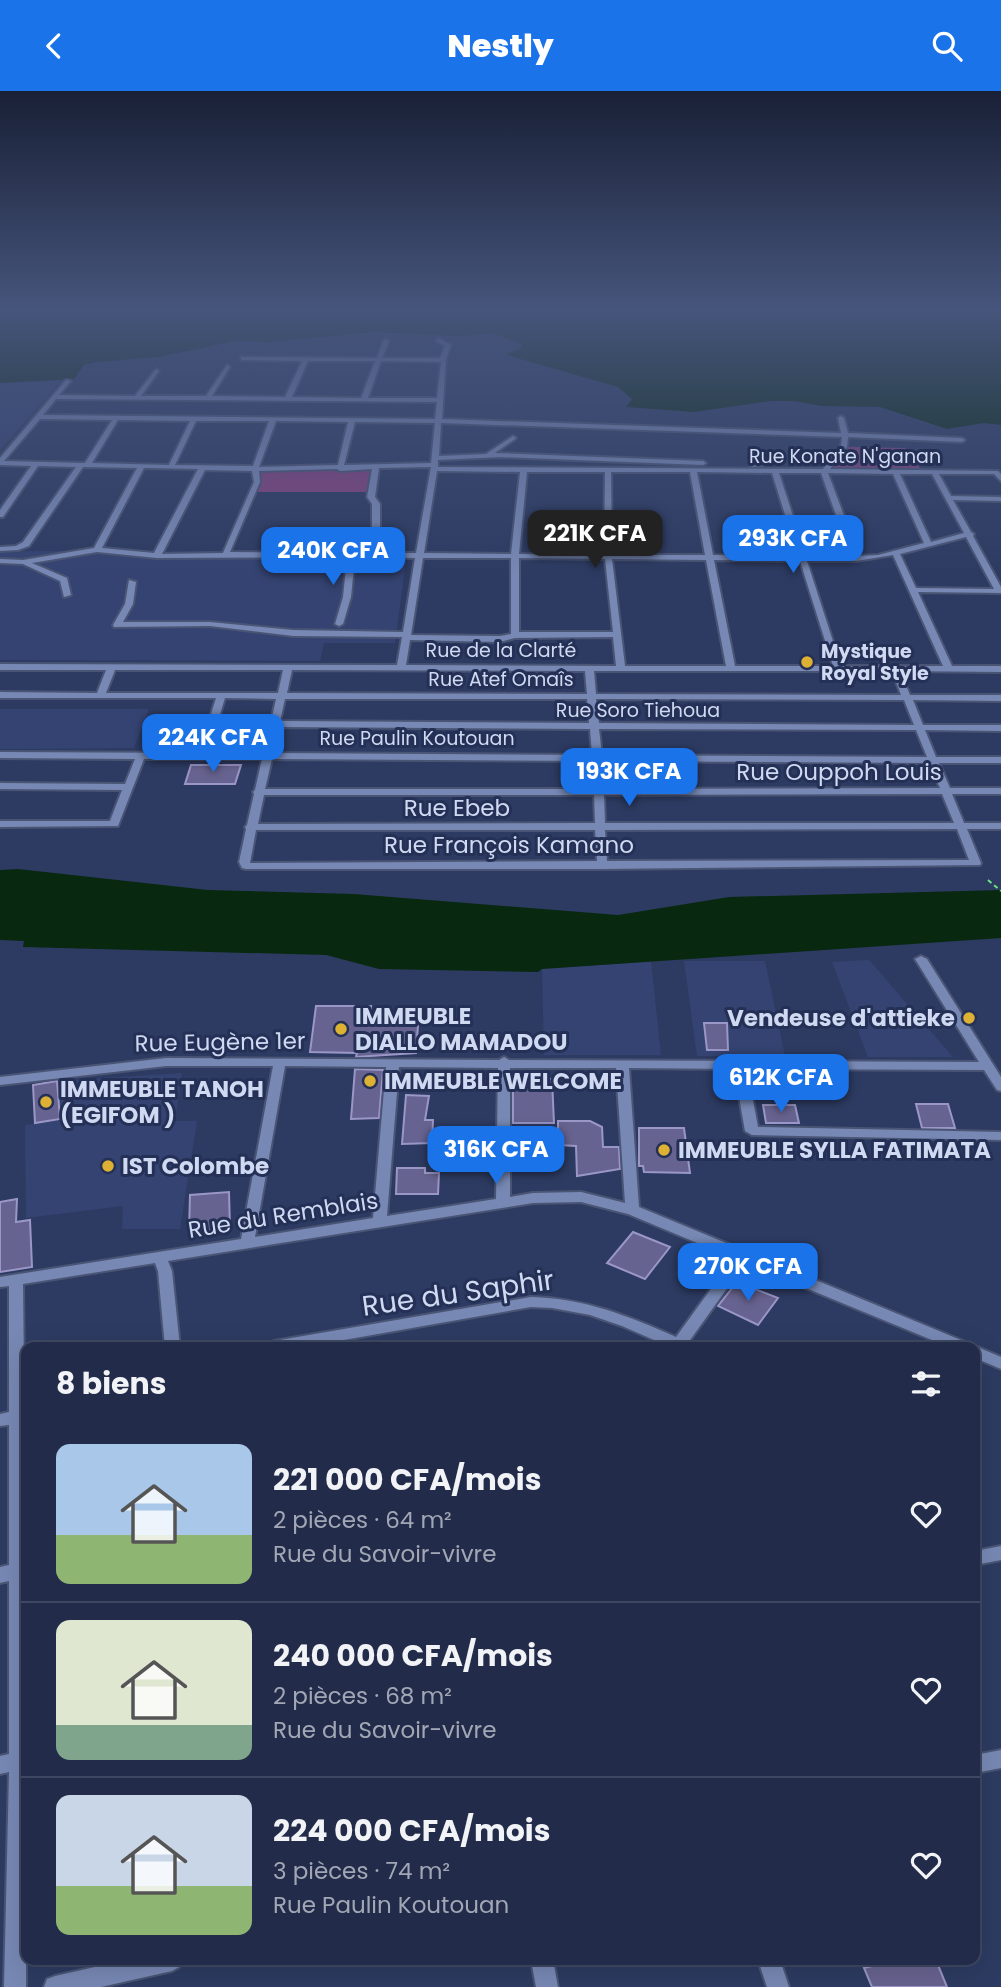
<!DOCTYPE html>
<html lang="fr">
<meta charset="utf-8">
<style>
:root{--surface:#222c4a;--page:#2a3451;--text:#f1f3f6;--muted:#a2a7b5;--line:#3f4862;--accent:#1a73e8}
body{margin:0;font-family:Poppins,sans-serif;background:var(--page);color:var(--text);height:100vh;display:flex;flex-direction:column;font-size:26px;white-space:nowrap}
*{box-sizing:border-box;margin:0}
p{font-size:23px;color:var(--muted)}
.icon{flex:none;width:38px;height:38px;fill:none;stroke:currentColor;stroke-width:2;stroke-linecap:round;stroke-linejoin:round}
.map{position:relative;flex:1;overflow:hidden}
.sheet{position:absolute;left:21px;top:1251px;width:959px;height:623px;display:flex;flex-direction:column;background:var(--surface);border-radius:14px;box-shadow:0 7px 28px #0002,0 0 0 2px var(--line)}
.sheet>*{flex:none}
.price{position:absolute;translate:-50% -60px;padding:0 16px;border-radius:14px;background:var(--accent);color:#fff;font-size:23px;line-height:46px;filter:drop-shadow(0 2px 4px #0008)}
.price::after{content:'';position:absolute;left:50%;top:42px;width:21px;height:16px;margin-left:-10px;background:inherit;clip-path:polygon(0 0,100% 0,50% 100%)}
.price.selected{background:#222;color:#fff}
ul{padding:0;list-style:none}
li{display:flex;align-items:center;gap:21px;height:175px;padding:0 35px}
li+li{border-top:2px solid var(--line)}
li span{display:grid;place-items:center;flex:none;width:196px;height:140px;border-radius:14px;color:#555}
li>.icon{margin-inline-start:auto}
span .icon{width:84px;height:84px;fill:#fffc;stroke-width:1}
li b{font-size:30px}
h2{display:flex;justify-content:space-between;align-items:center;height:84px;padding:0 35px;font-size:30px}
header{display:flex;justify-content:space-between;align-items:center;height:91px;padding:0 35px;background:var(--accent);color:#fff;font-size:32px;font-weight:800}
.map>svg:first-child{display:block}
.built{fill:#344371}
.green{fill:#80437f}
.water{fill:#092810}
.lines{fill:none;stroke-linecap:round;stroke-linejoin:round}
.ferry{stroke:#6ae683;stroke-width:2;stroke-dasharray:4.5 3.5;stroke-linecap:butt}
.building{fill:#676390;stroke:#9a96c6;stroke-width:2}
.minor-casing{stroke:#4a5575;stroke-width:4}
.minor{fill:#7788b4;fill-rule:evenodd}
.poi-dot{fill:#ddb133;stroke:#243056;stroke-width:2.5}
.labels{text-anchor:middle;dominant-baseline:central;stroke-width:6;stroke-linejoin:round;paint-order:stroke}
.far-street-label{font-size:19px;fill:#cfd9f1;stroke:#243056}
.far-poi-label{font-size:19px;font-weight:bold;fill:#cfd9f1;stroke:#243056;text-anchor:start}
.street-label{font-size:23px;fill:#cfd9f1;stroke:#243056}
.poi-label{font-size:23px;font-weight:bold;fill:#cfd9f1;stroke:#243056;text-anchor:start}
.near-street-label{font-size:28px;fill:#cfd9f1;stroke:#243056}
</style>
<header><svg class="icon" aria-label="back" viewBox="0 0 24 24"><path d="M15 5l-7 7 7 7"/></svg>Nestly<svg class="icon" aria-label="search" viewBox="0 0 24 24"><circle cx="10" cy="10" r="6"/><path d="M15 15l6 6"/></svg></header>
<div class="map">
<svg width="1001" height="1896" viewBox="0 0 1001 1896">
<rect width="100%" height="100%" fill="#2d3b62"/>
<!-- built -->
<path class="built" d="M61,290L0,359V292Z
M0,460L407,461L395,552H324L320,570L0,569Z
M0,618H149L134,657L33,658H0Z
M869,869L953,966H868L832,871Z
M651,870L661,964H544L542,878Z
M684,870H765L785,965H697Z
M182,982L175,1030H197L180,1138H122L123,1115L26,1127L25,1034L60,1028L57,990Z"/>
<!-- green -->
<path class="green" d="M849,356L906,357L922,380L829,379Z
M256,380H374L370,401H249Z"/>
<!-- water -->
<path class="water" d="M0,220H1001V334L984,332L947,338L880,316L822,315L794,310H771L694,321L626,316L632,308L618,296L510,265L507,263L520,258L522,253L494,243L454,245L374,241L270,251L236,250L158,266L97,271L84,274L74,288L0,292Z
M18,778L208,799L354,803L618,824L729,806L1001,799V847L542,878L538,881L379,878L326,864L23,856L24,850L0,849V779Z"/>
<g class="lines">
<!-- ferry -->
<path class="ferry" d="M988,789L1001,800"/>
</g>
<!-- building -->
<path class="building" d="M191,674H241L235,693H185Z
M316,915H371L369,933L418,934L416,962L356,966L357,962L310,961Z
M704,932H727L728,959H707Z
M355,978L383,979L379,1027L351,1028Z
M519,986L552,988L554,1032H513V991Z
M57,990L60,1028L35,1032L33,994Z
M406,1004L429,1005L425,1029H433L432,1052L402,1053Z
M916,1013H948L955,1037H922Z
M763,1014H795L799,1032H766Z
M558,1030H590L602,1036L603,1056H619L620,1078L577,1085L576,1055L558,1054Z
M639,1037H684L690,1082L644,1081L643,1075H639Z
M397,1077H425V1082H439L438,1103H396Z
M229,1101L230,1138L189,1141L190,1104Z
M17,1108L16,1131L30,1129L32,1176L0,1181V1111Z
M633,1141L670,1156L645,1188L607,1172Z
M737,1191L778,1207L758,1234L718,1215Z
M896,1869H936L947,1896H872L864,1877Z"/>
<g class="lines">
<defs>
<path id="minor" d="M438,247L451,254L446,268L442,328L841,342L838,327L841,325L844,327L848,342L962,347L965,349L962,351L848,346L847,356L830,378L998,380L1001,383V390L994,383H939L951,405L1001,406V410L953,409L971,441L974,443L973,445L1001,496V502L918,501L952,575H1001V581L900,580L910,604H1001V610L913,609L923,634H1001V640L925,639L936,666H1001V672H939L950,697H1001V703H952L964,732H1001V738H967L981,772L980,774L602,778H246L242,777L239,771L246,738L245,736L247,734L254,703L253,701L255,699L262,668H144L118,735L0,736V730H110L122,699L0,698V692L125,693L135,668L0,667V661L199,662L216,607H0V601L97,602L106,579H0V573L397,574L402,546L293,545L210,535L114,536L113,534L125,513L129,489L136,491L133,513L123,531H210L293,539L403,541L415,467L355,466L351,506L343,533L339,535L335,533L343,506L347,466L157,467L97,461L32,472L67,487L71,504L64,506L60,490L23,473L0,472V468L23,469L94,457L137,377L83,376L29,455L18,459L0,460V456L16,455L23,451L76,376L38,375L3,426H0V419L31,375L0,374V367L66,289L71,290L59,304L135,305L156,278L159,280L141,305H206L227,274L230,276L212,305L285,306L302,270L242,269L240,266L377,267L383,250L386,248L389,250L382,267H440L445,255L436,250ZM308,270H375L361,307L292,306ZM381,270L441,271L437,307H368ZM56,308L437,311L435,328L43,324ZM40,328L112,329L85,372L4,370ZM118,329L190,330L169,374L92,372ZM196,330H269L253,375L175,374ZM276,330L348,331L338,374L259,376ZM355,331L435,332L431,372L344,374ZM441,332L842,346L841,356L823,378L438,376V369L500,366L703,374L706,372L703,370L495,362L515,348L516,347L513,345L486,363L439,365ZM431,376L416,462L230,461L260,391L259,380L337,378L340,380L372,378L367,406L372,413V447L376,449L380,447V413L375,406L379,377ZM144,377L198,378L154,462L102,457ZM205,379L252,380L254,391L223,462L162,463ZM437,380L520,381L511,463L424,462ZM527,381H605L604,464L519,463ZM611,381H690L705,464H612ZM697,381L772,382L798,465L713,464ZM779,382H821L851,466L806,465ZM828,382L893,383L924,452L878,464L859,465ZM900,383H932L964,442L931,451ZM966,446L994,498L916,497L900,463ZM893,464L943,575H841L807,470H856ZM423,467H511V543L500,545L411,544ZM519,467L605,468L613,541H519ZM612,468L706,469L726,575H625ZM714,469L800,470L833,575H735ZM613,546L616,575L406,574L410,549L500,551L515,547ZM115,579H283L278,602H106ZM292,579L585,580L587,603L287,602ZM594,580H892L901,604L596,603ZM225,607L276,608L264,662H208ZM285,608H587L589,632L280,630ZM596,608L904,609L914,634L599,632ZM279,636L590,638L592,664L273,662ZM599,638L916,639L927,666L602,664ZM272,668L592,670L594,698H265ZM602,670L929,672L940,697L603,698ZM942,703L954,732H605L604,704ZM264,704H594L595,732L258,733ZM957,738L969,769L607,770L605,739ZM256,739H595L597,770L250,772Z
M775,368L778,370L777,371L753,376L750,374Z
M921,865L927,868L1001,986V1000L997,999L984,979L747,978L758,1036L1001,1041V1049L752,1044L745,1040L734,978L629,977L639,1116L968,1252L970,1256H949L740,1170L738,1182L688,1252L690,1256H670L622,1235L590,1224L552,1217L531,1216L304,1256H266L269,1252L274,1250L531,1206C584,1207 628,1225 676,1246L726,1177V1164L628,1123L581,1111L533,1112L168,1170L172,1180L180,1256H165L158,1180L155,1172L23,1193L26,1460V1896H4L9,1681L0,1683V1665L9,1663V1490L0,1492V1476L9,1474V1334L0,1335V1323L9,1321V1195L0,1196V1186L241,1148L273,975H166L0,994V986L166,967L499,969L504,966L509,969L979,971L915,868ZM285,975L386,976L373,1127L255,1146ZM399,976L498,977L496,1108L387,1125ZM510,977H616L625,1112L581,1101L533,1102L510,1106Z
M975,1255L1001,1266V1278L975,1267V1256H971Z
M1001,1455V1469L975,1474V1460Z
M1001,1659V1677L975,1682V1664Z
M126,1869H183L179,1876L172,1880L101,1896H44L47,1888L55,1885Z
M531,1869H553L558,1896H536Z
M758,1869H780L789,1896H767Z"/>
</defs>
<!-- minor casing -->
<use href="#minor" class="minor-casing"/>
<!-- minor -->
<use href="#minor" class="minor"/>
</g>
<!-- sky -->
<linearGradient id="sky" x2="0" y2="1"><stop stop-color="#192036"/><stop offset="0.45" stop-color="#46557c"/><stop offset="1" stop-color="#46557c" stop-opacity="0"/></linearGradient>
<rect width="1001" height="485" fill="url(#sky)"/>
<!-- markers -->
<g class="poi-dot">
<circle cx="807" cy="571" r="7"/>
<circle cx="969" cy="927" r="7"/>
<circle cx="341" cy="938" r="7"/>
<circle cx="370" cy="990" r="7"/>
<circle cx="46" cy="1011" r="7"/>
<circle cx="664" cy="1059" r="7"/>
<circle cx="108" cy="1075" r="7"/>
</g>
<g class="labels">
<!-- far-street labels -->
<g class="far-street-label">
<text x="845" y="365">Rue Konate N'ganan</text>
<text x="501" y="559">Rue de la Clarté</text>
<text x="501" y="588">Rue Atef Omaîs</text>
<text x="638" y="619">Rue Soro Tiehoua</text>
<text x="417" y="647">Rue Paulin Koutouan</text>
</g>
<!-- far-poi labels -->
<g class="far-poi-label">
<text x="821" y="560">Mystique<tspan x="821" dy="22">Royal Style</tspan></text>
</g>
<!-- street labels -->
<g class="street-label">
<text x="839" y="681">Rue Ouppoh Louis</text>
<text x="457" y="717">Rue Ebeb</text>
<text x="509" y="754">Rue François Kamano</text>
<text transform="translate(220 951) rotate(-1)">Rue Eugène 1er</text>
<text transform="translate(283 1124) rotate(-9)">Rue du Remblais</text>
</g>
<!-- poi labels -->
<g class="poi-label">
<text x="355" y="925">IMMEUBLE<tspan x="355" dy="26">DIALLO MAMADOU</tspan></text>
<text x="955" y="927" text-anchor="end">Vendeuse d'attieke</text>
<text x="384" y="990">IMMEUBLE WELCOME</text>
<text x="60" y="998">IMMEUBLE TANOH<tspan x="60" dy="26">(EGIFOM )</tspan></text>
<text x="678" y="1059">IMMEUBLE SYLLA FATIMATA</text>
<text x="122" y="1075">IST Colombe</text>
</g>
<!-- near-street labels -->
<g class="near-street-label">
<text transform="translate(458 1202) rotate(-8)">Rue du Saphir</text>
</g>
</g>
</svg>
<b class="price selected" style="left:595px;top:479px">221K CFA</b>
<b class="price" style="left:793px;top:484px">293K CFA</b>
<b class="price" style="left:333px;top:496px">240K CFA</b>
<b class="price" style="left:213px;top:683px">224K CFA</b>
<b class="price" style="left:629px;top:717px">193K CFA</b>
<b class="price" style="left:781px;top:1023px">612K CFA</b>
<b class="price" style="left:496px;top:1095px">316K CFA</b>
<b class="price" style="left:748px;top:1212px">270K CFA</b>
<section class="sheet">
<h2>8 biens<svg class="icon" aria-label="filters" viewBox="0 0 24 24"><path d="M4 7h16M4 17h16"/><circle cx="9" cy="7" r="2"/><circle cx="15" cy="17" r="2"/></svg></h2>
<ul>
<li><span style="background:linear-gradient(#a9c7e8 65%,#8fb573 0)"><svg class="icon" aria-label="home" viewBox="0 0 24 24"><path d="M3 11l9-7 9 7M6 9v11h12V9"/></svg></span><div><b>221 000 CFA/mois</b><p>2 pièces · 64 m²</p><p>Rue du Savoir-vivre</p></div><svg class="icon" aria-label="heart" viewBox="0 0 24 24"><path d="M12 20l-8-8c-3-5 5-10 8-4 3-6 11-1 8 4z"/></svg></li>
<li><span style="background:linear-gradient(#dfe7d0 75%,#7fa58c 0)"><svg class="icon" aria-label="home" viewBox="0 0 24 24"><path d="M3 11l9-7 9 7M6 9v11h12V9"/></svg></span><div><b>240 000 CFA/mois</b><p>2 pièces · 68 m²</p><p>Rue du Savoir-vivre</p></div><svg class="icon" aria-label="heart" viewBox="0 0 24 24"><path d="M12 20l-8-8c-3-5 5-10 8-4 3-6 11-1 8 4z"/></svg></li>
<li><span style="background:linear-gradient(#c9d6e8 65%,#8fb573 0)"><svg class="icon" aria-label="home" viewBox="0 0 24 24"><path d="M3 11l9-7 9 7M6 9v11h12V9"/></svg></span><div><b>224 000 CFA/mois</b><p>3 pièces · 74 m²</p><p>Rue Paulin Koutouan</p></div><svg class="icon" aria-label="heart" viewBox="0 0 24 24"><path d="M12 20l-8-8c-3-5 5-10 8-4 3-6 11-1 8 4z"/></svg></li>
</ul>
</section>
</div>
